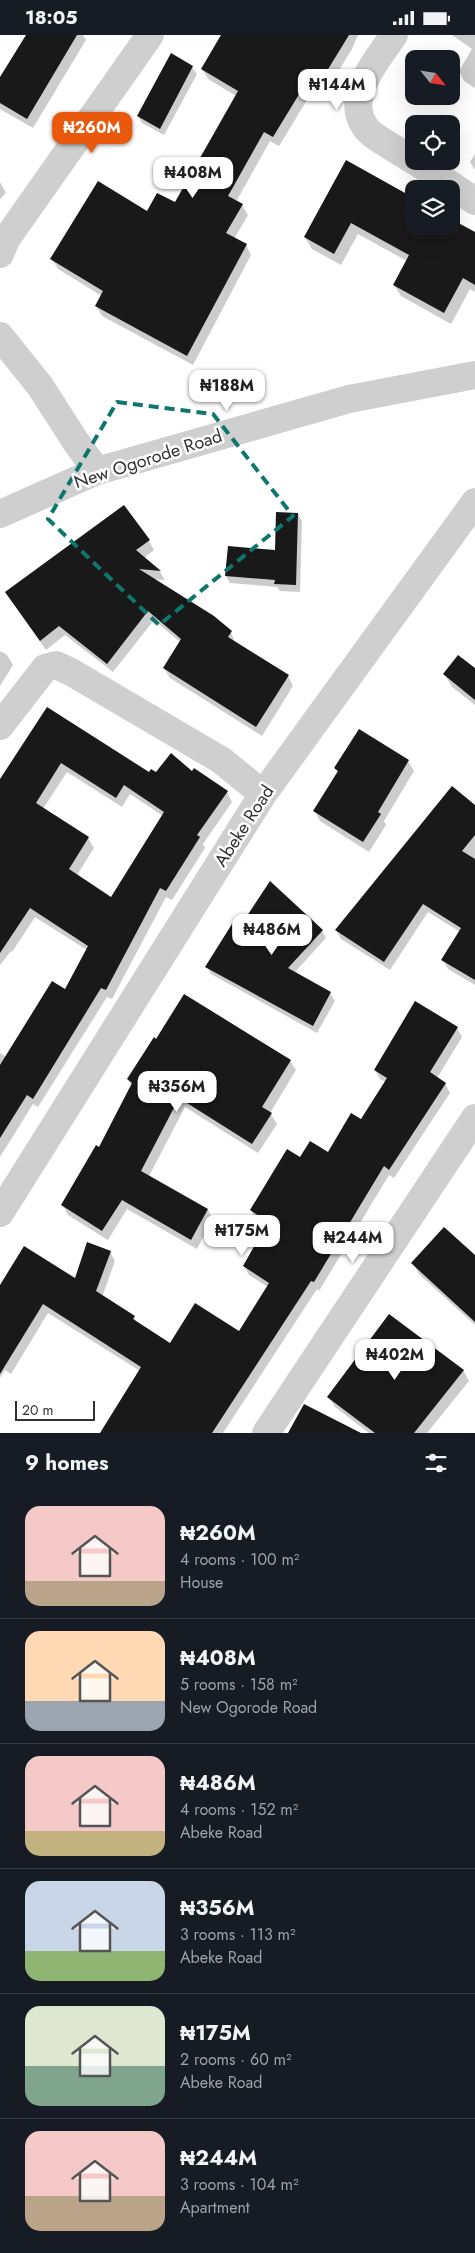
<!DOCTYPE html>
<meta charset="utf-8">
<style>
:root{--surface:#171b24;--page:#20242c;--text:#f1f3f6;--muted:#9ea1a6;--line:#363941;--accent:#ea580c}
body{margin:0;font-family:Jost,sans-serif;background:var(--page);color:var(--text);height:100vh;display:flex;flex-direction:column;font-size:19px;white-space:nowrap}
*{box-sizing:border-box;margin:0}
p{font-size:16px;color:var(--muted)}
.icon{flex:none;width:28px;height:28px;fill:none;stroke:currentColor;stroke-width:2;stroke-linecap:round;stroke-linejoin:round}
.map{position:relative;height:1398px;overflow:hidden}
.side{display:flex;flex-direction:column;background:var(--surface);flex:1}
.side>*{flex:none}
.needle{width:32px;rotate:120deg}
.tools{position:absolute;left:405px;top:15px;display:grid;gap:10px}
.tools a{display:grid;place-items:center;width:55px;height:55px;border-radius:10px;background:var(--surface);box-shadow:0 5px 20px #0002;font-size:25px}
.scale{position:absolute;left:15px;bottom:12px;width:80px;box-sizing:border-box;padding-left:5px;border:2px solid #323232;border-top:0;font-size:14px;line-height:18px;white-space:nowrap;color:#323232;-webkit-text-stroke:4px #fff;paint-order:stroke}
.price{position:absolute;translate:-50% -42px;padding:0 11px;border-radius:10px;background:#fff;color:#222;font-size:16px;line-height:32px;filter:drop-shadow(0 1px 2px #0008)}
.price::after{content:'';position:absolute;left:50%;top:30px;width:15px;height:11px;margin-left:-8px;background:inherit;clip-path:polygon(0 0,100% 0,50% 100%)}
.price.selected{background:var(--accent);color:#fff}
ul{padding:0;list-style:none}
li{display:flex;align-items:center;gap:15px;height:125px;padding:0 25px}
li+li{border-top:1px solid var(--line)}
li span{display:grid;place-items:center;flex:none;width:140px;height:100px;border-radius:15px;color:#555}
li>.icon{margin-inline-start:auto}
span .icon{width:60px;height:60px;fill:#fffc;stroke-width:1}
li b{font-size:21px}
h2{display:flex;justify-content:space-between;align-items:center;height:60px;padding:0 25px;font-size:21px}
.status{display:flex;justify-content:space-between;align-items:center;height:35px;padding:0 25px;background:var(--surface);direction:ltr}
.status svg{height:14px;fill:currentColor}
.map>svg:first-child{display:block}
.shadow{fill:#0003;fill-rule:evenodd}
.building{fill:#191919;fill-rule:evenodd}
.lines{fill:none;stroke-linecap:round;stroke-linejoin:round}
.minor{stroke:#cfcfcf;stroke-width:28}
.marked{fill:none;stroke:#0f766e;stroke-width:4;stroke-dasharray:10 6;stroke-linejoin:round}
.labels{text-anchor:middle;dominant-baseline:central;stroke-width:5;stroke-linejoin:round;paint-order:stroke}
.street-label{font-size:18px;fill:#323232;stroke:#fff}
</style>
<div class="status"><b>18:05</b><svg viewBox="0 0 49 12"><path d="M0 12V9h3v3zM5 12V6h3v6zM10 12V3h3v9zM15 12V0h3v12zM26 1h20v11H26zM47 4h2v5h-2z"/></svg></div>
<div class="map">
<svg width="475" height="1398" viewBox="0 0 475 1398">
<rect width="100%" height="100%" fill="#fff"/>
<!-- shadow -->
<path class="shadow" d="M27,0H83L86,5L33,93L0,74V45Z
M223,0H358L352,14L328,53L318,47L279,111L270,106L236,167L242,170L248,180L234,204L246,210L251,220L193,330L102,281L96,271L102,261L58,234L52,224L148,177L175,169L236,61L208,44L202,34Z
M452,0H475V53L464,46L459,36L472,14Z
M192,32L197,39L164,100L142,88L138,81Z
M475,119V135L470,127Z
M346,127L414,191L475,198V257L470,254L451,289L401,261L394,250L407,226L358,199L341,230L312,214L305,202Z
M0,147L6,158L0,164Z
M298,479L302,486L300,557L280,556L277,552L230,548L226,541L277,516Z
M149,506L154,515L144,523L160,537L165,545L152,544L231,597L235,608L288,641L293,651L262,701L170,643L164,633L180,607L154,585L113,637L65,600L46,615L6,558Z
M0,616L7,620L13,630L0,651Z
M475,635V670L452,652L445,640Z
M47,673L149,739L193,738L227,757L232,767L203,809L205,813L172,865L166,862L112,964L107,962L38,1072L33,1069L0,1122V1018L6,1022L66,955L87,915L35,882L12,917L11,916L0,930V747ZM67,737L122,772L130,759L163,781L112,863L77,840L94,813L88,803L43,774Z
M359,696L408,726L414,736L384,786L386,790L369,817L320,786L315,776L338,738L336,733Z
M475,772V950L448,934L443,925L460,897L428,877L390,935L341,904L336,895Z
M239,895L322,896L326,903L294,938L330,958L335,966L317,998L211,939L207,932Z
M457,993L462,1002L437,1043L445,1048L450,1058L394,1143L389,1140L319,1256L317,1254L223,1398H103L140,1336L48,1278L11,1339L5,1335L0,1343V1265L75,1245L110,1217L115,1226L102,1262L134,1282L138,1289L171,1310L240,1298L268,1252L249,1240L244,1231L267,1191L256,1184L251,1175L300,1124L328,1118L361,1086L386,1047L380,1044L375,1035Z
M290,1026L296,1035L270,1078L277,1089L258,1118L185,1072L149,1141L208,1175L213,1184L197,1214L127,1174L108,1205L68,1180L63,1170L100,1113L132,1051L128,1044Z
M475,1221V1290L419,1239L413,1228Z
M463,1335L469,1346L427,1398H369L335,1372L329,1362Z"/>
<!-- building -->
<path class="building" d="M26,0H77L27,84L0,68V42Z
M221,0H349L322,44L312,38L273,102L264,97L228,161L243,169L226,198L247,209L187,321L95,271L103,256L50,224L98,146L147,176L157,158L175,167L238,56L201,34Z
M171,18L193,31L160,94L137,81Z
M346,125L414,163V191H451V184L475,197V250L463,243L444,278L393,250L409,220L351,188L334,219L304,202Z
M124,470L150,505L136,515L161,536L139,534L214,581L232,596L228,602L289,640L256,692L163,633L181,604L148,576L107,629L59,591L40,606L5,557Z
M276,477L298,478L296,550L274,549L275,545L225,541L228,511L275,515Z
M458,620L475,633V665L443,639Z
M47,672L149,737L151,734L156,737L171,718L192,736L194,733L228,756L197,800L200,802L166,856L160,853L106,955L101,953L33,1064L27,1060L0,1103V1030L52,946L65,954L88,911L30,873L0,918V744ZM61,728L116,763L124,750L164,777L111,862L69,834L89,802L36,768Z
M359,694L409,725L378,777L381,779L363,807L313,776L338,736L334,733Z
M452,751L475,770V800L462,816L475,824V945L441,925L461,893L423,869L384,927L335,895Z
M270,846L323,895L288,933L331,957L313,991L205,932L232,889L239,893Z
M184,959L291,1025L262,1072L272,1078L252,1109L179,1063L141,1136L208,1174L191,1205L122,1165L102,1196L61,1170L96,1110L99,1112L132,1048L127,1044L154,1002L156,1004Z
M415,966L458,992L430,1037L446,1048L389,1135L384,1131L314,1247L311,1246L212,1398H100L141,1332L43,1269L0,1339V1250L24,1211L75,1243L87,1207L111,1216L96,1256L135,1281L133,1284L170,1308L195,1268L239,1296L269,1248L243,1231L268,1187L250,1175L287,1114L300,1122L310,1106L328,1117L351,1078L361,1084L387,1043L374,1035Z
M444,1192L475,1220V1287L411,1228Z
M389,1279L464,1335L414,1398H375L327,1362Z
M304,1369L361,1398H288Z"/>
<g class="lines">
<!-- minor -->
<path class="minor" d="M394,0C377,25 343,63 366,93C372,102 403,118 414,126
M415,126L475,166
M0,219L7,203L150,0
M0,301L40,351L76,407L97,436
M0,479L97,436L349,364L475,340
M0,691L45,633L56,630L71,637L221,725L263,759
M0,1178L263,759L475,467
M266,1398L475,1083"/>
</g>
<!-- marked area -->
<path class="marked" d="M117,367L213,379L293,481L159,590L48,484Z"/>
<g class="labels">
<!-- street labels -->
<g class="street-label">
<text transform="translate(148 424) rotate(-18)">New Ogorode Road</text>
<text transform="translate(244 791) rotate(-57)">Abeke Road</text>
</g>
</g>
</svg>
<div class="tools">
<a><svg class="needle" viewBox="-14 -14 28 28"><path d="M0-13l5 13h-10z" fill="#e53935"/><path d="M0 13l5-13h-10z" fill="#9ea1a6"/></svg></a>
<a><svg class="icon" aria-label="locate" viewBox="0 0 24 24"><circle cx="12" cy="12" r="6"/><path d="M12 2v4M12 18v4M2 12h4M18 12h4"/></svg></a>
<a><svg class="icon" aria-label="layers" viewBox="0 0 24 24"><path d="M12 4l9 5-9 5-9-5zM3 14l9 5 9-5"/></svg></a>
</div>
<div class="scale">20 m</div>
<b class="price" style="left:337px;top:76px">₦144M</b>
<b class="price selected" style="left:92px;top:119px">₦260M</b>
<b class="price" style="left:193px;top:164px">₦408M</b>
<b class="price" style="left:227px;top:377px">₦188M</b>
<b class="price" style="left:272px;top:921px">₦486M</b>
<b class="price" style="left:177px;top:1078px">₦356M</b>
<b class="price" style="left:242px;top:1222px">₦175M</b>
<b class="price" style="left:353px;top:1229px">₦244M</b>
<b class="price" style="left:395px;top:1346px">₦402M</b>
</div>
<section class="side">
<h2>9 homes<svg class="icon" aria-label="filters" viewBox="0 0 24 24"><path d="M4 7h16M4 17h16"/><circle cx="9" cy="7" r="2"/><circle cx="15" cy="17" r="2"/></svg></h2>
<ul>
<li><span style="background:linear-gradient(#f6c9c9 75%,#b9a48a 0)"><svg class="icon" aria-label="home" viewBox="0 0 24 24"><path d="M3 11l9-7 9 7M6 9v11h12V9"/></svg></span><div><b>₦260M</b><p>4 rooms · 100 m²</p><p>House</p></div></li>
<li><span style="background:linear-gradient(#ffd9b3 70%,#9aa5b1 0)"><svg class="icon" aria-label="home" viewBox="0 0 24 24"><path d="M3 11l9-7 9 7M6 9v11h12V9"/></svg></span><div><b>₦408M</b><p>5 rooms · 158 m²</p><p>New Ogorode Road</p></div></li>
<li><span style="background:linear-gradient(#f6c9c9 75%,#c2b280 0)"><svg class="icon" aria-label="home" viewBox="0 0 24 24"><path d="M3 11l9-7 9 7M6 9v11h12V9"/></svg></span><div><b>₦486M</b><p>4 rooms · 152 m²</p><p>Abeke Road</p></div></li>
<li><span style="background:linear-gradient(#c9d6e8 70%,#8fb573 0)"><svg class="icon" aria-label="home" viewBox="0 0 24 24"><path d="M3 11l9-7 9 7M6 9v11h12V9"/></svg></span><div><b>₦356M</b><p>3 rooms · 113 m²</p><p>Abeke Road</p></div></li>
<li><span style="background:linear-gradient(#dfe7d0 60%,#7fa58c 0)"><svg class="icon" aria-label="home" viewBox="0 0 24 24"><path d="M3 11l9-7 9 7M6 9v11h12V9"/></svg></span><div><b>₦175M</b><p>2 rooms · 60 m²</p><p>Abeke Road</p></div></li>
<li><span style="background:linear-gradient(#f6c9c9 65%,#b9a48a 0)"><svg class="icon" aria-label="home" viewBox="0 0 24 24"><path d="M3 11l9-7 9 7M6 9v11h12V9"/></svg></span><div><b>₦244M</b><p>3 rooms · 104 m²</p><p>Apartment</p></div></li>
</ul>
</section>
